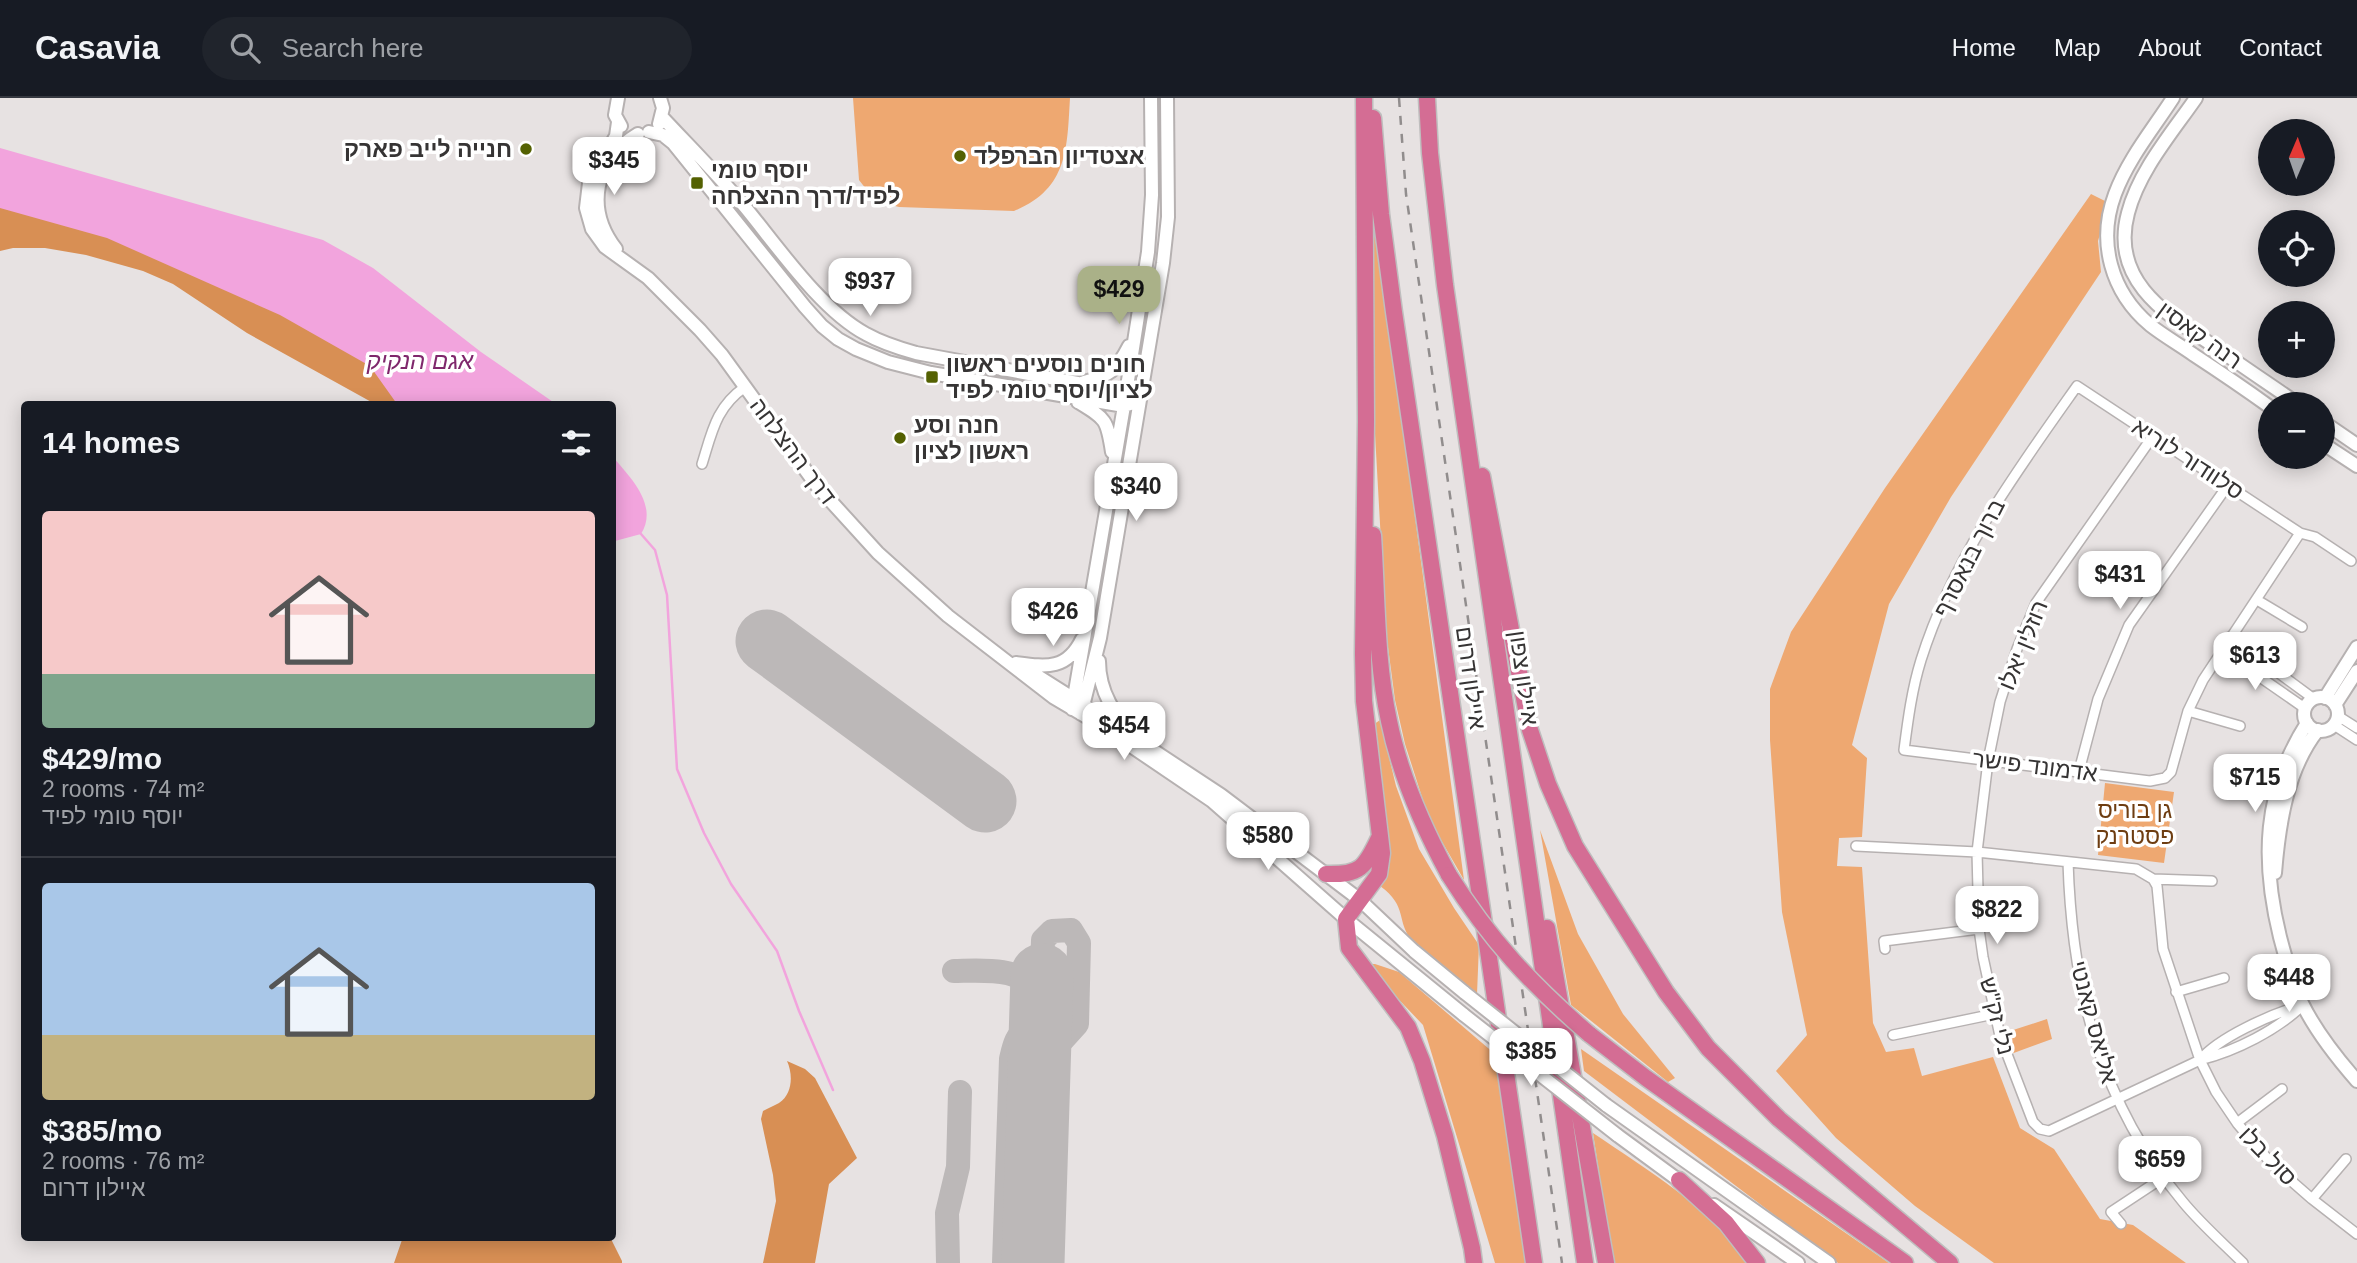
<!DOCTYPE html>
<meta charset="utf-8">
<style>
:root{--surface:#171b24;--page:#20242c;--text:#f1f3f6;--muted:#9ea1a6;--line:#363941;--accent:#aab188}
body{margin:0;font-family:Arial,Heebo,sans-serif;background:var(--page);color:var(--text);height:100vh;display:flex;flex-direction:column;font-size:26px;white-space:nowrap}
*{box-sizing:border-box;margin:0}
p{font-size:23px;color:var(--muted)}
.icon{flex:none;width:38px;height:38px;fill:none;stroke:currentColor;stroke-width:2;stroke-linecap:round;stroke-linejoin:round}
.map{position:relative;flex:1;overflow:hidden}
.panel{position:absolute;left:21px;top:303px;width:595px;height:840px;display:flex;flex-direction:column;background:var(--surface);border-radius:7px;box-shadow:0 4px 18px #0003}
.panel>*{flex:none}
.needle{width:46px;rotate:2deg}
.buttons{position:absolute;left:2258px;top:21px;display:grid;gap:14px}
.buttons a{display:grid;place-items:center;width:77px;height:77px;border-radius:50%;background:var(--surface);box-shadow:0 4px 18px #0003;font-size:35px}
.price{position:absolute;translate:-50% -60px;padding:0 16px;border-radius:14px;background:#fff;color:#222;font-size:23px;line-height:46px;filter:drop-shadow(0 2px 4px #0008)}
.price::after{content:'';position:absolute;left:50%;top:42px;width:21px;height:16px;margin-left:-10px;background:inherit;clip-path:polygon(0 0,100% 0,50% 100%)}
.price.selected{background:var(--accent);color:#111}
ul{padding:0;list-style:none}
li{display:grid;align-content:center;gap:14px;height:371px;padding:0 21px}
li+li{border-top:2px solid var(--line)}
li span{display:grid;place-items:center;height:217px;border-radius:7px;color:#555}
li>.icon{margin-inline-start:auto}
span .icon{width:126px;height:126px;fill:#fffc;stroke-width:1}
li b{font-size:30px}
h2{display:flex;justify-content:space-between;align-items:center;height:84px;padding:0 21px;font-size:30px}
header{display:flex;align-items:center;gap:42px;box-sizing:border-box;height:98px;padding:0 35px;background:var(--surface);border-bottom:2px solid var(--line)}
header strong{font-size:33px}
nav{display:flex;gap:38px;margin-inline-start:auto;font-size:24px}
.search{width:490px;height:63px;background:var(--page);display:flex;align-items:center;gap:18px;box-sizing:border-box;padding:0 24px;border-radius:38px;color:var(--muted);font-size:26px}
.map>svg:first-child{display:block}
.green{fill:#eea871}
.forest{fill:#d88f54}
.water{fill:#f2a4dd}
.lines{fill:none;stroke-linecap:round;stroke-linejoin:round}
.stream{stroke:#f2a4dd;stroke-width:2.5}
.taxiway{stroke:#bcb8b8;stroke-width:24}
.runway{stroke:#bcb8b8;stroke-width:63}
.street-casing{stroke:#b6b1b1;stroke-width:12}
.secondary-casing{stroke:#b6b1b1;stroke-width:16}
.highway-casing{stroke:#bfbebe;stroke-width:19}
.street{stroke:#fff;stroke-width:9}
.secondary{stroke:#fff;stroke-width:12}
.highway{stroke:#d46d94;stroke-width:16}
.rail{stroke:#918d8d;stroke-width:2.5;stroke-dasharray:9 9;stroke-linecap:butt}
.secondary-bridge-casing{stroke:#b6b1b1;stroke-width:16;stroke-linecap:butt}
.highway-bridge-casing{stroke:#bfbebe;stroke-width:19;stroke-linecap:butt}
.secondary-bridge{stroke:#fff;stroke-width:12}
.highway-bridge{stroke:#d46d94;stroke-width:16}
.poi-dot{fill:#546102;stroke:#fff;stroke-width:2.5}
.labels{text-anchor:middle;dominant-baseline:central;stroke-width:7;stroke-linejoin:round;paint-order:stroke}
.poi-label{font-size:23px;font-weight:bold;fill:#363434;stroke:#fff;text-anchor:start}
.street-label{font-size:23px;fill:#363434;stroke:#fff}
.park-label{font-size:23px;fill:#6e3d11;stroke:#fff}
.water-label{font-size:24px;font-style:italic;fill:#7f276c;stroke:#fff}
</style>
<header>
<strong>Casavia</strong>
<div class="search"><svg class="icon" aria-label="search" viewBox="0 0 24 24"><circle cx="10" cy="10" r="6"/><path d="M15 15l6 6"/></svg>Search here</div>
<nav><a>Home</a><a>Map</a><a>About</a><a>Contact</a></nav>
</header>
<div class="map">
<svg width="2357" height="1165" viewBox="0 0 2357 1165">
<rect width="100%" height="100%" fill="#e7e2e2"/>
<!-- green -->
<path class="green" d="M853,0H1070C1067,51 1068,91 1014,113L899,109C880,105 870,97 859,82Z
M1368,93L1398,293L1464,782L1429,721L1405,646L1395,602L1386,534L1366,173Z
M2091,96L2109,105L2098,143L2101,174L1951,399L1889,506L1852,647L1867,660L1862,739L1839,740L1837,768L1862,769L1873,925L1886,954L1914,950L1922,978L1993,959L2020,1030L2054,1051L2100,1121L2133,1127L2186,1165H1994L1915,1108L1836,1040L1776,973L1807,937L1782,814L1770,642V591L1791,534L1885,390Z
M1380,622L1396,688L1419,751L1454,810L1479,847L1477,896C1458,881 1428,861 1413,844C1395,823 1409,809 1380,788L1384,779L1373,627Z
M2105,685L2174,694L2164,765L2098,757Z
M1540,732L1578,836L1623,916L1675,980L1668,984L1571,907Z
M1365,866H1375L1399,874L1495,956L1527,1165H1495L1423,927Z
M2047,921L2052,941L2011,956L2007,934Z
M1581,951L1889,1165H1838L1584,973Z
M1593,1035C1649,1073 1709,1109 1750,1165H1613Z"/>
<!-- forest -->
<path class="forest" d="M0,105L114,132L311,216L422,306H375L247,235L173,186L143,173L86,157L45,150H13L0,153Z
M787,963L805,971L815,980L857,1060L829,1086L815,1165H763L776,1103L773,1077L761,1021L763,1013C768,1010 774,1008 779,1005C793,996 793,976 787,963Z
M403,1139H610L622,1163V1165H394Z"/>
<!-- water -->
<path class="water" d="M0,50L323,142L373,170L481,254L556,306H397L370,268L280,217L107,140L0,110Z
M612,358C630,379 659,407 641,436L615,443L612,441Z"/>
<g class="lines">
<!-- stream -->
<path class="stream" d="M641,436L655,452L667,497L677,671L704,735L731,786L777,853L799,913L833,992"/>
<!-- taxiway -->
<path class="taxiway" d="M954,873C973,873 1023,868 1029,891C1032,902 1028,919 1028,930C1016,937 1014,948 1011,961L1004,1165
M1039,968L1077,926L1079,845L1071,832L1052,833L1043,842L1042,877
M948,1165L947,1115L958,1069L960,994"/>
<!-- runway -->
<path class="runway" d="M767,543L985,703
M1033,1165L1042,877"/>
<defs>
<path id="street" d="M2153,338L2036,505L2017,551L2000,604L1988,663L1977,754L1979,831L1983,859L2000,938L2033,1024L2040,1031L2049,1033L2200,962C2236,953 2277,932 2303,907
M702,366C712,334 716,309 745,289
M2300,435L2203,582L2188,613L2171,674L2165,680L2150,683L1904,652C1908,621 1912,591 1921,562C1953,460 2016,374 2077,288L2300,435L2315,439L2351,463
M2257,502L2302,529
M2230,539L2314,601
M2221,552L2306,611
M2188,613L2240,628
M2338,618L2357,630
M2334,627L2357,642
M2079,673L2098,601L2129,527L2228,387
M1856,748L1977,754L2136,771L2153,781
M2068,764C2072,891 2100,1005 2183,1104C2201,1126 2223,1145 2243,1165
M2153,781L2157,788L2163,851L2200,962L2216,994L2237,1025L2271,1065L2312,1101L2357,1136
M2153,781L2212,783
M1885,851L1884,843L1979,831
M2176,894L2224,880
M1893,937L1994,916
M2200,962C2219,939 2270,917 2299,908
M2237,1025L2282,991
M2312,1101L2346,1061
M2121,1126L2111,1114L2164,1079"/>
<path id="secondary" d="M618,0L615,17L621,28
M2173,0C2153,31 2128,61 2115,96C2097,144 2111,194 2150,227C2164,238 2180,247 2194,257C2220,274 2245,291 2270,309
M2196,0C2171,36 2139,73 2128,115C2109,185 2171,219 2218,251C2245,270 2272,288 2298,306
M662,19C690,49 719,78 745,109C778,149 821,212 866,236C882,245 898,250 916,255L1126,294L1131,298
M618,24L616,38L589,85L586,110L592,131L605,149L648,180L700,232L722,257L817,388L878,455L948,518L1053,599L1097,625L1212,703L1346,821L1464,917
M659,26L663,10L660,0
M649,34L663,37L673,45L805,209L822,228L838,241L856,251L888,264L931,275L1124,308L1130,306
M616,151C585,111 594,62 638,36
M1084,284C1111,277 1116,273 1129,248
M1078,304C1106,321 1107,321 1112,354
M2322,323L2357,347
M2322,345L2357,368
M1099,563C1099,595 1115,616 1134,640
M1016,565C1047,569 1067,572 1082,541
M1033,575L1109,623
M2304 616a17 17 0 1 1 34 0a17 17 0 1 1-34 0Z
M2325,600L2357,549
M2335,607L2357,573
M1072,611L1124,308L1148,154L1152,97L1151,0
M1081,616L1100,540L1163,165L1168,119L1167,0
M2307,625C2263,694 2261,762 2280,839C2286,862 2292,884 2302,905C2316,934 2336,959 2357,983
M1127,635L1221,697L1360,802L1414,853L1465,895
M2275,775C2279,726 2287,671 2318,632
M1606,1007L1829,1165
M1617,1037L1685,1087
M1714,1107L1798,1165"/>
<path id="highway" d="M1364,0L1366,323L1363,556L1364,603L1382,755L1379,776L1346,821L1349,850L1408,929L1422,963L1445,1038L1472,1150L1474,1165
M1427,0L1430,55L1445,187L1585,1165
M1373,20L1381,116L1394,214L1534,1165
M1482,378L1530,632L1548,686L1575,748L1666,894L1708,950L1779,1021L1950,1165
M1373,437C1377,499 1376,563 1389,623C1400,677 1423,729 1449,777
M1326,776C1360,777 1365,770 1379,740
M1547,830L1606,1165
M1589,936L1646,980L1905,1165
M1679,1082L1726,1125L1757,1165"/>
</defs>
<!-- street casing -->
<use href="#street" class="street-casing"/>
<!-- secondary casing -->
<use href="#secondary" class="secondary-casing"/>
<!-- highway casing -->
<use href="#highway" class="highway-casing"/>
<!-- street -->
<use href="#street" class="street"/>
<!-- secondary -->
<use href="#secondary" class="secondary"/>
<!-- highway -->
<use href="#highway" class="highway"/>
<!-- rail -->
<path class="rail" d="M1399,0L1406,96L1562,1165"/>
<defs>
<path id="secondary-bridge" d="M1465,895L1606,1007
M1464,917L1617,1037"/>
<path id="highway-bridge" d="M1449,777C1490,842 1531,886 1589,936"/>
</defs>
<!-- secondary-bridge casing -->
<use href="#secondary-bridge" class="secondary-bridge-casing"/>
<!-- highway-bridge casing -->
<use href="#highway-bridge" class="highway-bridge-casing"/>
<!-- secondary-bridge -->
<use href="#secondary-bridge" class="secondary-bridge"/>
<!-- highway-bridge -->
<use href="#highway-bridge" class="highway-bridge"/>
</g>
<!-- markers -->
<g class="poi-dot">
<circle cx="526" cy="51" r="7"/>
<circle cx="960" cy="58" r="7"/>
<rect x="690" y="78" width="14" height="14" rx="3.5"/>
<rect x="925" y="272" width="14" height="14" rx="3.5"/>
<circle cx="900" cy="340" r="7"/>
</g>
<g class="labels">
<!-- poi labels -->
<g class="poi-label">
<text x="512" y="51" text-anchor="end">חנייה לייב פארק</text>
<text x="974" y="58">אצטדיון הברפלד</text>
<text x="711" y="72">יוסף טומי<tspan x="711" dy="26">לפיד/דרך ההצלחה</tspan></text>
<text x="946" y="266">חונים נוסעים ראשון<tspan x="946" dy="26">לציון/יוסף טומי לפיד</tspan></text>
<text x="914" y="327">חנה וסע<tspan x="914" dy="26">ראשון לציון</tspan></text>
</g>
<!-- street labels -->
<g class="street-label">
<text transform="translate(2200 237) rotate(36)">רנה קאסין</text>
<text transform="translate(793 353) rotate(53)">דרך ההצלחה</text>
<text transform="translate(2188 361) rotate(33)">סלוודור לוריא</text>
<text transform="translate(1969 460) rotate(-63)">ברוך בנאסרף</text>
<text transform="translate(2023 547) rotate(-68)">רוזלין יאלו</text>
<text transform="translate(1471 580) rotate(82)">איילון דרום</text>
<text transform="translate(1524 580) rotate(82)">איילון צפון</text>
<text transform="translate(2035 668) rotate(7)">אדמונד פישר</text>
<text transform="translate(1997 918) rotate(76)">נלי זק"ש</text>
<text transform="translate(2094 924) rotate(75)">אליאס קאנטי</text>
<text transform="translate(2268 1058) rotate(46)">סול בלו</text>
</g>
<!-- park labels -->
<g class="park-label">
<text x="2135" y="712">גן בוריס<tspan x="2135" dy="26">פסטרנק</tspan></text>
</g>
<!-- water labels -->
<g class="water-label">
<text x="420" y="262">אגם הנקיק</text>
</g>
</g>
</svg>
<div class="buttons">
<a><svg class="needle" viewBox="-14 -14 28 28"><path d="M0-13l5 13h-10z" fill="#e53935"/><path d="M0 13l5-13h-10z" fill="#9ea1a6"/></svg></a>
<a><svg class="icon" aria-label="locate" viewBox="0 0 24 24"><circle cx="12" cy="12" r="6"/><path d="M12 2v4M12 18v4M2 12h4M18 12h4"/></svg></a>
<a>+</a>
<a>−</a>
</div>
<b class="price" style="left:614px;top:99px">$345</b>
<b class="price" style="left:870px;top:220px">$937</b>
<b class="price selected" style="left:1119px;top:228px">$429</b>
<b class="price" style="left:1136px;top:425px">$340</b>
<b class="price" style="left:2120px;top:513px">$431</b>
<b class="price" style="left:1053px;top:550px">$426</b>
<b class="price" style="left:2255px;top:594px">$613</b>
<b class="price" style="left:1124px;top:664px">$454</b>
<b class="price" style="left:2255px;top:716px">$715</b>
<b class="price" style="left:1268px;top:774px">$580</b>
<b class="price" style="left:1997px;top:848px">$822</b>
<b class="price" style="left:2289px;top:916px">$448</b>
<b class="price" style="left:1531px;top:990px">$385</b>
<b class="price" style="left:2160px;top:1098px">$659</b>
<section class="panel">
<h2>14 homes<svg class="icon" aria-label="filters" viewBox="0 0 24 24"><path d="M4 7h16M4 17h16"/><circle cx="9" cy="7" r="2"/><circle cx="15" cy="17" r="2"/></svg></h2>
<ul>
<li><span style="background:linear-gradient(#f6c9c9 75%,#7fa58c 0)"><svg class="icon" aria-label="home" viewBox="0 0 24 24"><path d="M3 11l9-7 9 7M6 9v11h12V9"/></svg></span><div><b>$429/mo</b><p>2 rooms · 74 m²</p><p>יוסף טומי לפיד</p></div></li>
<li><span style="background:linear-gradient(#a9c7e8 70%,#c2b280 0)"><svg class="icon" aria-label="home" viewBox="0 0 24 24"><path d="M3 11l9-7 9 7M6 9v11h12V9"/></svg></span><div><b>$385/mo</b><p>2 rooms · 76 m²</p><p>איילון דרום</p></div></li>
</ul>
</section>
</div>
